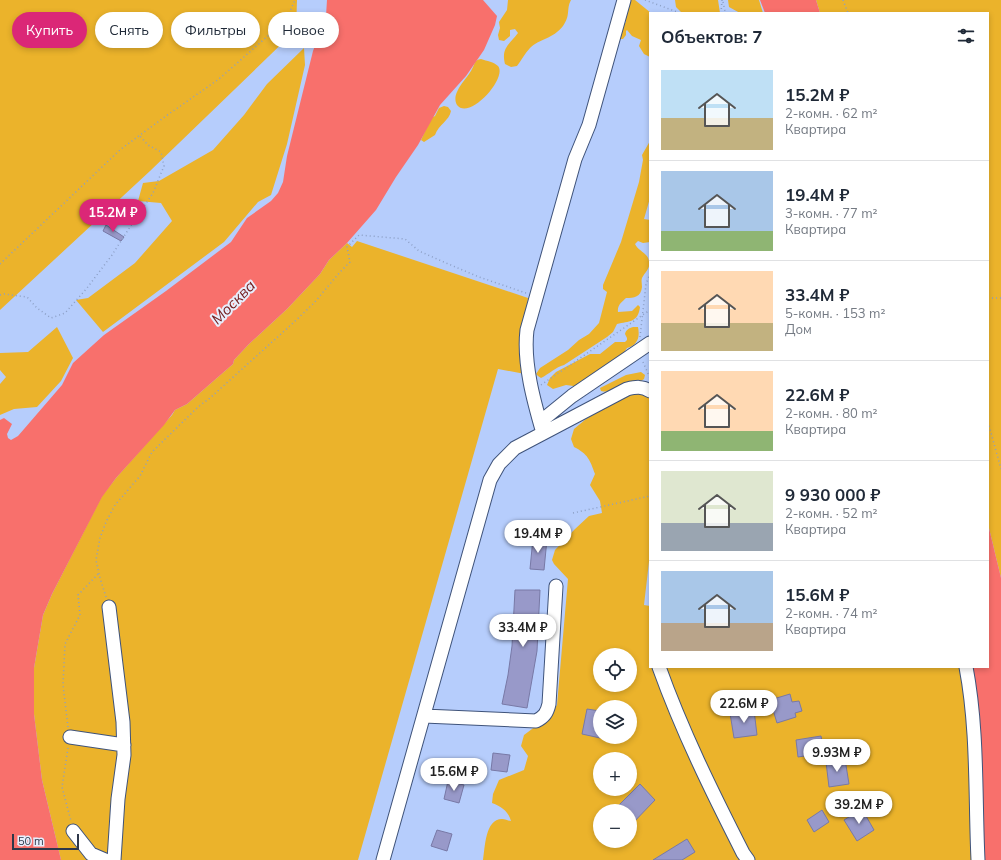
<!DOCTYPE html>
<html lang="ru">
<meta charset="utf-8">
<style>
:root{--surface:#fff;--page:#f6f6f7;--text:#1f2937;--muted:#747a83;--line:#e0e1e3;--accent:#db2777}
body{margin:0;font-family:Mulish,sans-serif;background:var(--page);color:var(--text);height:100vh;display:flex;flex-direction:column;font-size:15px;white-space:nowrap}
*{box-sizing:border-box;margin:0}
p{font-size:13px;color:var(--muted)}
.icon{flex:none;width:22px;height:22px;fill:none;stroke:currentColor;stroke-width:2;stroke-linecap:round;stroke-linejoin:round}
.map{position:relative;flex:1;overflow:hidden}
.details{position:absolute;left:649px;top:12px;width:340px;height:656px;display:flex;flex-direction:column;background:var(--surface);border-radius:0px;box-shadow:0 2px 6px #0003}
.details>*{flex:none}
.guide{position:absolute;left:12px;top:12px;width:380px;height:36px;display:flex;gap:8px}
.tools{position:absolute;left:593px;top:648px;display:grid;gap:8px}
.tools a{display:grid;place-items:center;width:44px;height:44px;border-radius:50%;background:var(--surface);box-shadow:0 2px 6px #0003;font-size:20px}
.scale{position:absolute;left:12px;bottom:10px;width:67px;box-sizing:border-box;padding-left:4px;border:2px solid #2e3749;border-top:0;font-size:11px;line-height:14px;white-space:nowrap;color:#2e3749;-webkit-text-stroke:3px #e7eefc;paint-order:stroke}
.price{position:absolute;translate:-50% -34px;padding:0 9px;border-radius:14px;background:#fff;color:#222;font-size:13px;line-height:26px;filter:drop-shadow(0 1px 2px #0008)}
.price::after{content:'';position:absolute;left:50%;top:24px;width:12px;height:9px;margin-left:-6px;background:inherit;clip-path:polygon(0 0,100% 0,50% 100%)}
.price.on{background:var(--accent);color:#fff}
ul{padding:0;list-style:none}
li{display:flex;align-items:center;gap:12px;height:100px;padding:0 12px}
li+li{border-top:1px solid var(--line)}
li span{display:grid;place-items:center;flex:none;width:112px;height:80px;border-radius:0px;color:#555}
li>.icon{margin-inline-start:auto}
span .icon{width:48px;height:48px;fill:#fffc;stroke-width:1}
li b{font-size:17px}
h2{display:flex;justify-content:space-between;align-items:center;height:48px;padding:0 12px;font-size:17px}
.pill{padding:0 14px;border-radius:18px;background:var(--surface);box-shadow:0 2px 6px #0003;font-size:14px;line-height:36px}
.pill.on{background:var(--accent);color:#fff}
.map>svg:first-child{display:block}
.green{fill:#ebb32b;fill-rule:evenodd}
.water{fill:#f8706c}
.building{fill:#9899c9;stroke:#7879a6}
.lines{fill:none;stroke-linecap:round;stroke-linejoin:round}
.minor-casing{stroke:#3f537a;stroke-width:15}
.path{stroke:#8c9fc5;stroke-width:1.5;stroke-dasharray:1 3;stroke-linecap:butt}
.minor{stroke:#fff;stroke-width:13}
.labels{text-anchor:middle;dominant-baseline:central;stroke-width:4;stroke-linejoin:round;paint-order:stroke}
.water-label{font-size:15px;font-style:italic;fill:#762122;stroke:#e7eefc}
</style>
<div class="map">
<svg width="1001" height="860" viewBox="0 0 1001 860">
<rect width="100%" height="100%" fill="#b6cdfc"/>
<!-- green -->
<path class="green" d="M0,0H297L296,30L150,171L0,310Z
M508,0H571C566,9 571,15 563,26C553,39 539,39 530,48C525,53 521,61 517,66L511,67L505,64C501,48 509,45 518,33L515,29L510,30V36L504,41L499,40L498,35L500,28L499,22L507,10Z
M626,0H635L651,13H650V57L644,54L639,46L641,40L632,36L627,30L626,31V35L623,39H620V28L626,22L624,14Z
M675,0H718L720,13H682L676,7Z
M728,0H759L763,13H740L729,7Z
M816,0H1001V578L988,524V13H820Z
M304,48L305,65L287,144L271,195L258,202L224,242L103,332L76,300L88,298L135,263L172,221L161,203L138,201L143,183L159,181L213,150L244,115L267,84Z
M481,59C487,61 494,62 498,66C508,78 469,121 457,105C450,93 468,78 472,69C475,64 474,60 481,59Z
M444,106L448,107L451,111C449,121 439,124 435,135L424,142L421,140L428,125L427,123L431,118L435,116L439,108Z
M650,141V198L644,219L650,220V242L643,243L638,241L635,244C638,251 648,253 649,261C651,268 645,272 642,278C641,281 642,284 642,287C641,297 634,298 626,298C622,302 617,305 618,312L632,311L638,305L640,307C638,323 629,321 617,324L613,332L607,337L564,365C556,367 549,374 541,378L538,376L536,374L540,368L568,350L579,340L589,334L599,323L607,292L603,289V285L621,242L639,182L643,160L642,155Z
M357,241L528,298L522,345L525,374L498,369L358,860H61L42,780L34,714V668L43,615L52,594L102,496L116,478L172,415L175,410L187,404L233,364L234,360L249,344L287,309L320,274L329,260L347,243L352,247Z
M57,327L73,358L61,381L37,407L14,409L0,415V384L6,377L0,370V353L28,352Z
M633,327H638C640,337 638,345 627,348L620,358L581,387L566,385L553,389L547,385L550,378L556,372L590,354H600L615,342H625L627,340V338L625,334C626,330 629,328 633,327Z
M641,372L645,375L644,379C636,385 634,381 625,383C616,385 612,394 601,391L600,388L626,375Z
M646,392L650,396V553L644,605L650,606V667H963L969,700L974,860H483C485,848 485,819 502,819C505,819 509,821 511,821C508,811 502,807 492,803L493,794L499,780L524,770L528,756L521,746L524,735L548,717L557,705L568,579L554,564L552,560L555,550L575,529L589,516L602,513L600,501L590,485L595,474C590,460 588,454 574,447L571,439L574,429L586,419L628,394ZM600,655H630V685H600ZM600,707H630V737H600ZM600,759H630V789H600ZM600,811H630V841H600Z"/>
<!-- water -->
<path class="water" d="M327,0H483L497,16L495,25L484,50L466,76L440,105L418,145L396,177L376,210L347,243L329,260L320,274L287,309L249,344L234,360L233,364L187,404L175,410L164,425L116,478L102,497L52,594L43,615L34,668V714L42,780L61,860H0V420L4,418L12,424L7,434L8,438L11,440L18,436L62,385L73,363L104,335L166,291L231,242L247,218L271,201L278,193L283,182L287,156L313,51L326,16Z
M760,0H816L820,13H765Z
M988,524L1001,578V860H983L972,667H988Z"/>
<!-- building -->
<path class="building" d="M106,225L124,237L121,241L103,231Z
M533,538L547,539L544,570L530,569Z
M515,590H540L537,651L527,708L502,704L508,675L512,646Z
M790,694L792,702L799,701L802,711L795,713L796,717L777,723L770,700Z
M587,709L600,711V738L582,734Z
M754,710L757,735L734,738L730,713Z
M821,736L824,753L798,757L796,740Z
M493,753L510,755L507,772L491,770Z
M845,759L849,784L829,787L826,762Z
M448,781L464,785L459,803L444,799Z
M640,784L655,800L630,826V811H613Z
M862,809L874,830L857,841L844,820Z
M822,810L829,822L814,832L807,820Z
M437,830L452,834L447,851L431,846Z
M687,839L695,852L682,860H653Z"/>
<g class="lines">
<defs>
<path id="minor" d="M540,422L572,396L650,343
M543,433C534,402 523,363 527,330L575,159L589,125L624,0
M109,607L123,722L124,755L118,799L114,860
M659,667C682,731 712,792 743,853L748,860
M966,667C978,730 975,796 978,860
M424,716L536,721C544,717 547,713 549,704L556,586
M70,737L124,745
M73,831L91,854L105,860
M383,860L490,480L499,464L515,448L627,389C636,387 642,386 650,391"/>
</defs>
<!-- minor casing -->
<use href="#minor" class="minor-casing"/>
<!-- path -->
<path class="path" d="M645,0L680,13
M843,0L848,13
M723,2L725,11
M721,13L722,0
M0,264L121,149L166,116L219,79L286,20L295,0
M0,295L4,294L27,297L37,308L51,318L65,313L87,288L112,255L130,227L153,193L164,166L161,152L148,145L140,136
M988,298H1001
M640,337L646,284L650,274
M643,362L650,378
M541,385L650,310
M988,422L1001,469
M573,513L650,496
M106,597L100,578L96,560L100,538L106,522L115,505L140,476L152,452L198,407L210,398L292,324L314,303L340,272L350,262L347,247L359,235L405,239L419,251L446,263L479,277L526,293
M68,727L63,685L65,644L80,615L78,595L99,573
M68,748L62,787L71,821"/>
<!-- minor -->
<use href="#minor" class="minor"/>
</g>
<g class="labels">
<!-- water labels -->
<g class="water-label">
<text transform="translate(233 302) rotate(-45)">Москва</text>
</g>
</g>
</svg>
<div class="tools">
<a><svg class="icon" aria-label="locate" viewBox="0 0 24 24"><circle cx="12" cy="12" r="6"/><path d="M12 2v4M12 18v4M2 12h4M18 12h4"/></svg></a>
<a><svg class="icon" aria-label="layers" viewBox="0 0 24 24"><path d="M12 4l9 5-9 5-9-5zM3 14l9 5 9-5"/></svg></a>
<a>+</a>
<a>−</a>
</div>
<div class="scale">50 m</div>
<b class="price on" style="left:113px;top:233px">15.2M ₽</b>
<b class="price" style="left:538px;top:554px">19.4M ₽</b>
<b class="price" style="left:523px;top:648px">33.4M ₽</b>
<b class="price" style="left:744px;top:724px">22.6M ₽</b>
<b class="price" style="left:837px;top:773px">9.93M ₽</b>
<b class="price" style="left:454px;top:792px">15.6M ₽</b>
<b class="price" style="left:859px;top:825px">39.2M ₽</b>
<div class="guide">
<a class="pill on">Купить</a>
<a class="pill">Снять</a>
<a class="pill">Фильтры</a>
<a class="pill">Новое</a>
</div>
<section class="details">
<h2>Объектов: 7<svg class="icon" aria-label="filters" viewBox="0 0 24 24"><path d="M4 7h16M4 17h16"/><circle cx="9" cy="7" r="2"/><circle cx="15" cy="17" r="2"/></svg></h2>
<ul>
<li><span style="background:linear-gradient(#bfe0f5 60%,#c2b280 0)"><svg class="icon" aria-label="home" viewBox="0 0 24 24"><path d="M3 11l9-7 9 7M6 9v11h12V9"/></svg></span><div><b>15.2M ₽</b><p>2-комн. · 62 m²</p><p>Квартира</p></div></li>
<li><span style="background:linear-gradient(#a9c7e8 75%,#8fb573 0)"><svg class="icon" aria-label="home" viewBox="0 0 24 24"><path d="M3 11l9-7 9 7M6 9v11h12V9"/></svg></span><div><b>19.4M ₽</b><p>3-комн. · 77 m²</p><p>Квартира</p></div></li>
<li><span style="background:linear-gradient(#ffd9b3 65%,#c2b280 0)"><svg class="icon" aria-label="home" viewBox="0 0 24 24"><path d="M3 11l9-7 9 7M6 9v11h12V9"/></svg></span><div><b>33.4M ₽</b><p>5-комн. · 153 m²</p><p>Дом</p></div></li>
<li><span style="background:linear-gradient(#ffd9b3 75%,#8fb573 0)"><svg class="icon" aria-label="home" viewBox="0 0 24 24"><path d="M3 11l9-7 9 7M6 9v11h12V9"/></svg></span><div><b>22.6M ₽</b><p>2-комн. · 80 m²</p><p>Квартира</p></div></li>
<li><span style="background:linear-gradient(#dfe7d0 65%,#9aa5b1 0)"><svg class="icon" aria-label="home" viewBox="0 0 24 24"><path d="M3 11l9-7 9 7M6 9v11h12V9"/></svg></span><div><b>9 930 000 ₽</b><p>2-комн. · 52 m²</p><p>Квартира</p></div></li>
<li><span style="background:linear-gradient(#a9c7e8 65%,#b9a48a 0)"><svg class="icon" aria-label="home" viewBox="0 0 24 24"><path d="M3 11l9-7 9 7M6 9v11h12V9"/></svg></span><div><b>15.6M ₽</b><p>2-комн. · 74 m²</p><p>Квартира</p></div></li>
</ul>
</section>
</div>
